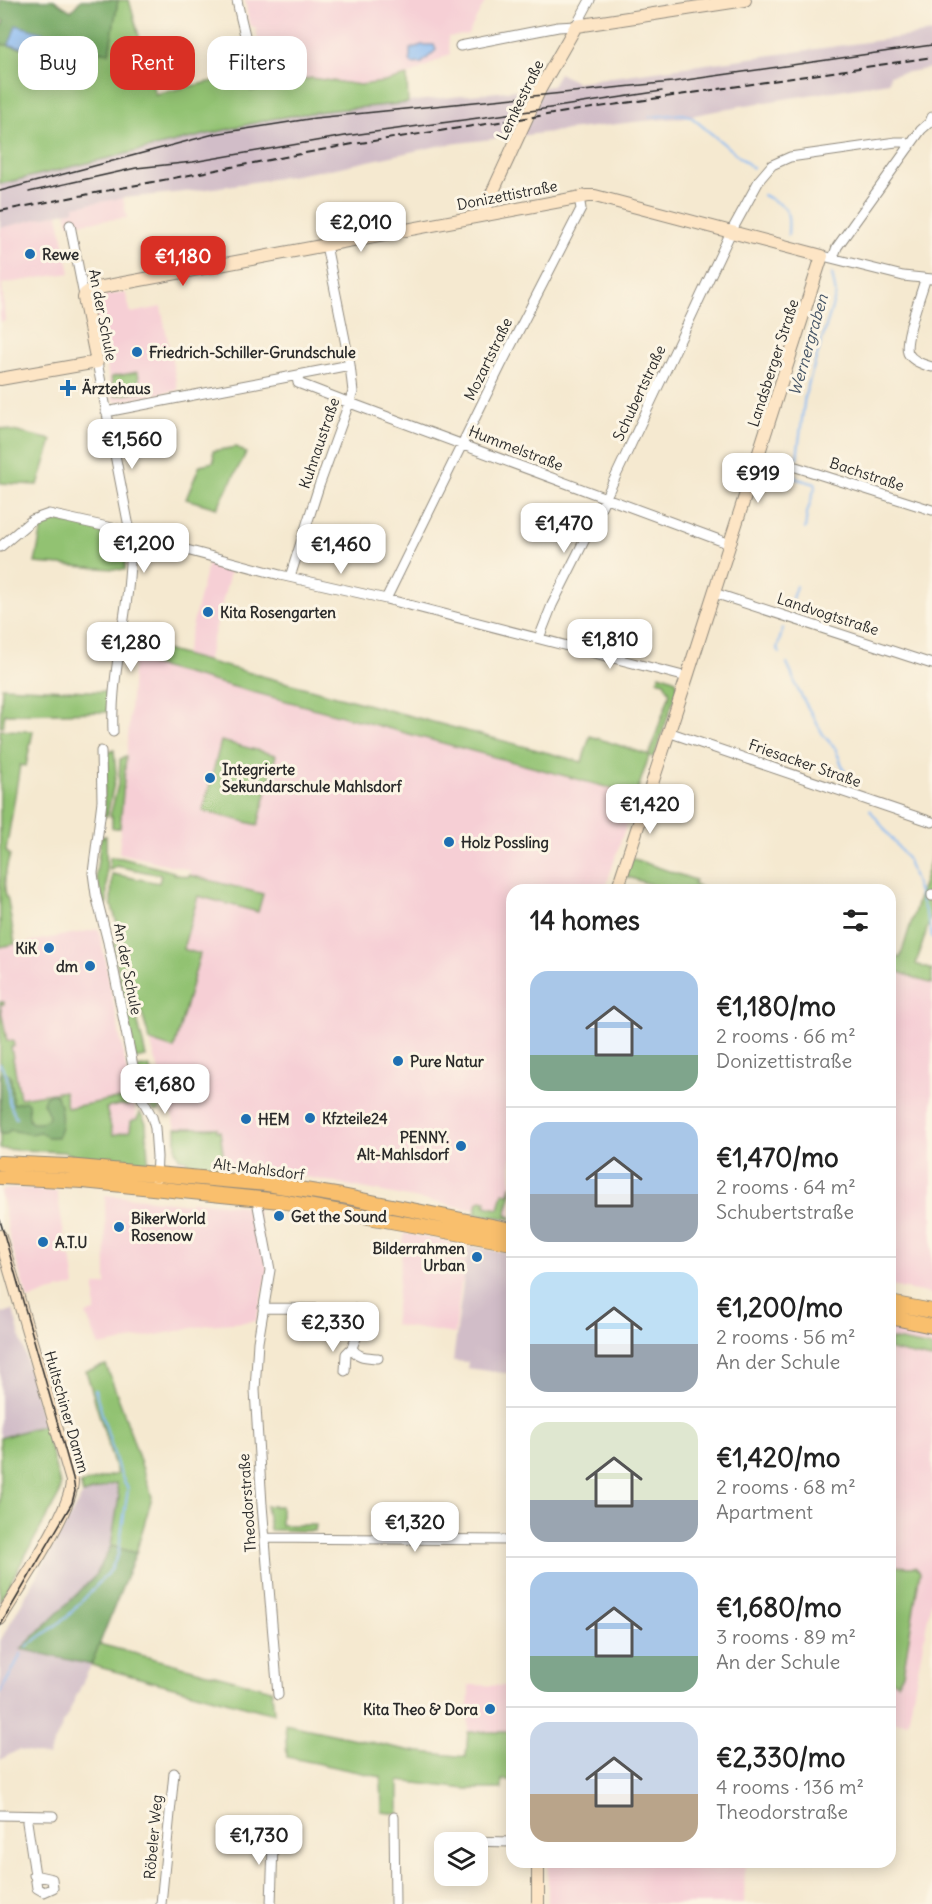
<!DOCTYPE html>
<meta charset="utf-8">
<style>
:root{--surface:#fff;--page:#f6f6f6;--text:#222;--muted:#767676;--line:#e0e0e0;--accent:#d93025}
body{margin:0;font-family:Delius,sans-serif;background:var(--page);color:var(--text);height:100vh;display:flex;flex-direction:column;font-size:22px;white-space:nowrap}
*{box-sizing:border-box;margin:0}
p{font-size:20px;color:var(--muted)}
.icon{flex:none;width:33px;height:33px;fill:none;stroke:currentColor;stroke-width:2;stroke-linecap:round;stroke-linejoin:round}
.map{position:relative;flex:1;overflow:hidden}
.sheet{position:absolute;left:506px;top:884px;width:390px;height:984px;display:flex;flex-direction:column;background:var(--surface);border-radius:18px;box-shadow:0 3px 15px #0003}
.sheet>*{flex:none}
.top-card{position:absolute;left:18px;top:36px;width:398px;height:54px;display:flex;gap:12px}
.controls{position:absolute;left:434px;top:1832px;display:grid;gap:12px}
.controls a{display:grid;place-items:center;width:54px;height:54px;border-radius:12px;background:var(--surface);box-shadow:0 3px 15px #0003;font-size:30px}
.price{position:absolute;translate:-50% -51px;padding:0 14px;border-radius:12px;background:#fff;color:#222;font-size:20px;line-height:39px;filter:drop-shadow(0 2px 3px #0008)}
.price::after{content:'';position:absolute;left:50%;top:36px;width:18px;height:14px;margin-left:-9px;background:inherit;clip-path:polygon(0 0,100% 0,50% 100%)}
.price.current{background:var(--accent);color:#fff}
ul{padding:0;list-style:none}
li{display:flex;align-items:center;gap:18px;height:150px;padding:0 24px}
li+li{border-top:2px solid var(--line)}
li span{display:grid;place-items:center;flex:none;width:168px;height:120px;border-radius:18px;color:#555}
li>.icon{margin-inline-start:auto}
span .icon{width:72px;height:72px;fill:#fffc;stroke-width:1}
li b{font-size:26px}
h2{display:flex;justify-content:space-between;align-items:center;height:72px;padding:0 24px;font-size:26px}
.chip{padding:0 21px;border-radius:18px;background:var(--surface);box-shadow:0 3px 15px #0003;font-size:21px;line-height:54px}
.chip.current{background:var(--accent);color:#fff}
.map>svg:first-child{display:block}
.built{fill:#f6cfd5}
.industrial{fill:#d1bdc8}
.green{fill:#92c272;stroke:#5e764e;stroke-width:1.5}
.forest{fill:#75a864;stroke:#506a48;stroke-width:1.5}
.water{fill:#87baf4;stroke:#597290;stroke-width:1.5}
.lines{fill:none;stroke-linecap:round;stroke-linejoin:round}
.stream{stroke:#87baf4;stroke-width:2}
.street-casing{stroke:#908a7e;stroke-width:11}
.secondary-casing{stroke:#908a7e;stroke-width:14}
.primary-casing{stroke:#908a7e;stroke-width:16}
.street{stroke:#fff;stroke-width:9}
.secondary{stroke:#fde5c5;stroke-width:12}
.primary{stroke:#f9bf6d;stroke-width:14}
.tram{stroke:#2b2b2b;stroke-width:1.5}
.rail{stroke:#2b2b2b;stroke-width:2;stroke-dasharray:9 4.5;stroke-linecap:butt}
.poi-dot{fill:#1f6fb2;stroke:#fcf5e5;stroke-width:2}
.labels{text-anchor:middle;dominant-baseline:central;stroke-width:6;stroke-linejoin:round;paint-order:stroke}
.street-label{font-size:15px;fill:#2b2b2b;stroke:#fcf5e5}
.poi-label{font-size:15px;font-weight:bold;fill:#2b2b2b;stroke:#fcf5e5;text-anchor:start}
.water-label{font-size:16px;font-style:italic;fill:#475667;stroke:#fcf5e5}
</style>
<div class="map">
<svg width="932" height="1904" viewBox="0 0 932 1904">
<rect width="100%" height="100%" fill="#fcf5e5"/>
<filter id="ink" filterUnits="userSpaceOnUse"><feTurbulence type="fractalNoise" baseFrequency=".0167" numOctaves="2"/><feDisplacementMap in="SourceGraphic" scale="12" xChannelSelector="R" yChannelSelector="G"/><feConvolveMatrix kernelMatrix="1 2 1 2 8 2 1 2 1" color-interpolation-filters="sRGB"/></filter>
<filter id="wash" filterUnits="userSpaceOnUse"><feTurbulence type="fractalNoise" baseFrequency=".008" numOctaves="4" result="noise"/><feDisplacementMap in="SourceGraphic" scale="24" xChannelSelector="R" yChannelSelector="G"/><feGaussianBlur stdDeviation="1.35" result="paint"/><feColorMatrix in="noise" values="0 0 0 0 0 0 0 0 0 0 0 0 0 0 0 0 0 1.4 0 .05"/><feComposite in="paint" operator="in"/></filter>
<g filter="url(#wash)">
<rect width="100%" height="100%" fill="#f5e9d0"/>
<!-- built -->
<path class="built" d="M245,0H486L468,34L448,37L450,54L407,76L384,82L360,85L311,78L251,91L247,70L263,66L256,29L249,24Z
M123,198L127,218L69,224L66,212L74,210V206Z
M58,214L70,273L2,284L5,321L0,322V228Z
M125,292L131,313L161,307L178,390L116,402L113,400L94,304L98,297Z
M208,563L231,568L207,662L185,655Z
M134,660L636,795L605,889L512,890L511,1217L265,1169L179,1161L176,1128L150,1041L173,1049L200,955L183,949L198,896L258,912L263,894L189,875L190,870L119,853Z
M99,929L132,1098L138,1124L128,1156L20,1099L14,1063L0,1061V947Z
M890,969L932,984V1294L890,1286Z
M14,1188L57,1191L64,1234V1256H71L75,1286L48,1292L28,1300L12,1248L0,1191Z
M105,1195L190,1204L191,1201L256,1207L268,1271L256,1321L208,1325L99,1346L86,1314L95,1312V1285H106Z
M404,1233L468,1245L463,1280L461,1284L455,1334L394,1325Z
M890,1328L932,1336V1596L908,1722H890Z
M469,1685L511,1686V1732H468Z
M548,1862H745L744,1904H548Z"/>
<!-- industrial -->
<path class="industrial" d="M932,33V68L890,75L889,82L740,106L680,118L634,122L442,145L341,167L266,180L194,191L123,198L74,206V210L0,228V184L271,119L324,111L552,86L559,73L576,82Z
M468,1245L511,1254V1374L467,1368L468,1362L453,1361Z
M13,1310L44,1425L0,1438V1314Z
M116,1483L119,1497L111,1546L96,1575L21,1649L91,1665L48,1756L18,1750L0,1760V1641L83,1494Z"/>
<!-- green -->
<path class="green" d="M118,0H129L155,94L232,77L239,71L247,70L251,91L311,78L360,85L384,82L407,76L408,103L324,111L271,119L0,184V44L70,55L91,50L109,53Z
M138,372L141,392L115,396L111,377Z
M0,428L52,440L38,485L0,483Z
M237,447L246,453L217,508L186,499L200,465L214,462L213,451Z
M54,520L126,534L125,570L35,563L43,522L45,524Z
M135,642L582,762L590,736L649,755L670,693L664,682L657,680L660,674L676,680L678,687L654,757L649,756L636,795L134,660Z
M2,687L108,692L107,712L5,714L3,726H0Z
M0,730L33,731L26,766L20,765L6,851L10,855C6,868 2,888 8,900L15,944L0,947Z
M221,741L276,755L258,825L203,811Z
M114,750L116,774L107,816H104L105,753Z
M126,757L120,828H112V817L110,816L119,781L120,759Z
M106,836L107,902L104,908L96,875L101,837Z
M932,856V884L927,897L932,913L916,964L932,970V984L890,969V955L900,958Z
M110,857L122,858L174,872V874L188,877L189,875L263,894L258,912L198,896L183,949L200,954L174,1049L150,1041L138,1000L135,1010L146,1057L135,1059L113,943L122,941L111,903L112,874L159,883L161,875L116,866L110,870Z
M631,858L695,880L694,885L705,889H664L625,876Z
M0,1002H4V1004L0,1005L7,1041H13L14,1046L11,1047L20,1098L64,1091L67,1108L109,1100L132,1098L134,1102L127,1106L121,1105L106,1108L113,1135L130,1131L131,1121L137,1119L140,1112L146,1123L148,1160L146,1162L72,1155L65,1152L0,1149Z
M149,1066L159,1095V1111H154L143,1097L137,1068Z
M176,1128H217V1131H220L224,1160L228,1166L225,1169L186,1166L187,1160L179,1158L176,1150Z
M511,1185V1197L506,1215L511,1217V1219L475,1214L478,1202L481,1200L486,1201L485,1206L499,1209L503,1193L509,1194Z
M890,1339L932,1347V1359L890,1350Z
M106,1365L124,1413L152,1497L136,1553L111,1546L119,1497L116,1483L83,1494L80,1484L117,1474L86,1371Z
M44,1425L60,1485L59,1495L0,1601V1438Z
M266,1506H281V1525H316L315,1531L270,1530Z
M890,1566L915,1567L920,1572L903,1674L897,1683L890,1678Z
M99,1644L272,1690L274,1714L91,1665Z
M285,1724L412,1751L466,1757L468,1732H511V1780H502V1789H466L399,1781V1814L382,1812L381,1777L287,1757Z"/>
<!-- forest -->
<path class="forest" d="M0,0H54L71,11L81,0H118L109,53L91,50L70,55L0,44V30L4,21L0,19Z
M1,1073L9,1074L11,1078L13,1104L26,1101L28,1103L29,1120L32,1123H40L48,1119L49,1115L43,1103L45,1097L51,1094L56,1095C62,1106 64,1127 57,1137H47L40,1132L30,1134L10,1130L6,1134H0Z
M111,1546L136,1553L91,1665L21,1649L96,1575Z"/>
<!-- water -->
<path class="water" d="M16,25L60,38L47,51L9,45Z
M422,45H434L436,50L422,63L412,64L410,61V49Z"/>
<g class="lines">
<!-- stream -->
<path class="stream" d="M649,117L682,114L690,116L753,168
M763,195C787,208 790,206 788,235
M797,458L805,395L836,294L832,274
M795,475L794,478L816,484L807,513L805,529
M789,608L796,586
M780,653L777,649L783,628
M787,663L798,690L824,736L835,748L846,775L851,783
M870,810L908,860L929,923L932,938
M0,1064L7,1076L9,1102L16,1118
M26,1647L66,1618L110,1571L118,1555L128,1489L119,1471L95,1390
M0,1694L21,1654"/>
</g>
</g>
<g filter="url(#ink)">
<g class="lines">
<defs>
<path id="street" d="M237,0C241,23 249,45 251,69
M460,46L558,27L576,26L590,0
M70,225L83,291L85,294
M827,257L903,276L932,279
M833,258L837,247L921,130L930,122L932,117
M925,280C921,295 903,340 908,353C912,361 924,365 932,367
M97,362L130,532C134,601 110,665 113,732
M297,377L298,383L342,400L730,544
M106,412L350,365
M758,455L932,510
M0,547L32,520L49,514L130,532L138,537L280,575L386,599L687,677
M290,577L319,486L353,392L350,365L326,245
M714,593L932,664
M386,599L501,365L581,209L579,197
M539,638L552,605L605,499L731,232L760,179L772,165L790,157L896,142H904L910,146
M668,732L932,822
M101,751L102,801L93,873L96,895L108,942L138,1091L152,1117L155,1128L157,1157L156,1180
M932,896V894
M259,1198L258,1206L270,1270L258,1342L255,1390L262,1505L278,1695
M263,1308L354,1309L362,1315C363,1330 356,1335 352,1348C357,1358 367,1357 378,1358
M345,1371L346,1354L352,1348
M265,1538L512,1540
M0,1815L53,1816
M28,1817L27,1822L37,1888L44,1892L53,1888L52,1879L34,1875
M394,1817L395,1904
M466,1841L512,1842
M161,1904L174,1773
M271,1904L273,1845L276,1833"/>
<path id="secondary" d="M482,215L540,89L576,26L745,0
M0,379L97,362L84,298L85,294L92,289L587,196H595L822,256L687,677L617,890
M0,1236L72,1481C72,1511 18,1589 0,1619
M538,1904V1862"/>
<path id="primary" d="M0,1163L67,1166L267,1184L342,1196L512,1230
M0,1177L83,1181L280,1201L512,1243
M890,1303L932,1311
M890,1317L932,1326"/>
</defs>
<!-- street casing -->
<use href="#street" class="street-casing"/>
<!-- secondary casing -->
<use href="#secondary" class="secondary-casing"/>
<!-- primary casing -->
<use href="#primary" class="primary-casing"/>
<!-- street -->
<use href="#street" class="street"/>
<!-- secondary -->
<use href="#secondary" class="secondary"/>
<!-- primary -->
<use href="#primary" class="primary"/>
<!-- tram -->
<path class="tram" d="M0,191L214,134L315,118L672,82L932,45
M29,192L136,168L193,162L345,136L530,111L662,91
M0,1220L73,1478L75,1491L72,1503L0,1626"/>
<!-- rail -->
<path class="rail" d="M0,211L353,144L932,57"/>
</g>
</g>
<!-- markers -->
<g class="poi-dot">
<circle cx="30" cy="254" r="6"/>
<circle cx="137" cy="352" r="6"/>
<path d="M65 379h6v6h6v6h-6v6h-6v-6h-6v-6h6z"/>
<circle cx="208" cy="612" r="6"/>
<circle cx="210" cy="778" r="6"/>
<circle cx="449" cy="842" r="6"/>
<circle cx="49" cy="948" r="6"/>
<circle cx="90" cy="966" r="6"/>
<circle cx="398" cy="1061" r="6"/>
<circle cx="310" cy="1118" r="6"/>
<circle cx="246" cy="1119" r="6"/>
<circle cx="461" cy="1146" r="6"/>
<circle cx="279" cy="1216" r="6"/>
<circle cx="119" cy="1227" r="6"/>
<circle cx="43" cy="1242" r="6"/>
<circle cx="477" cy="1257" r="6"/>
<circle cx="490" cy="1709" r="6"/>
</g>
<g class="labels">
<!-- street labels -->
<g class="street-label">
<text transform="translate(520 100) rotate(-64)">Lemkestraße</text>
<text transform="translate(507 195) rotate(-11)">Donizettistraße</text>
<text transform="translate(103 315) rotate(79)">An der Schule</text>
<text transform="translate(488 359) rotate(-64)">Mozartstraße</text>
<text transform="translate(773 363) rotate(-72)">Landsberger Straße</text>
<text transform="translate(639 393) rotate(-65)">Schubertstraße</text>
<text transform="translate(319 443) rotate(-71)">Kuhnaustraße</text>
<text transform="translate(516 448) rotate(21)">Hummelstraße</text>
<text transform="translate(867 474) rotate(18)">Bachstraße</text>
<text transform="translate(828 614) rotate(18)">Landvogtstraße</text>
<text transform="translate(805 763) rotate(19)">Friesacker Straße</text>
<text transform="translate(128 969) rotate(79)">An der Schule</text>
<text transform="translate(259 1169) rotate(7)">Alt-Mahlsdorf</text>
<text transform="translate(67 1412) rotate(74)">Hultschiner Damm</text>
<text transform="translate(247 1503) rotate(-94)">Theodorstraße</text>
<text transform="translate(153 1837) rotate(-85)">Röbeler Weg</text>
</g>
<!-- poi labels -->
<g class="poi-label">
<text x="42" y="254">Rewe</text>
<text x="149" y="352">Friedrich-Schiller-Grundschule</text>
<text x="82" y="388">Ärztehaus</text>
<text x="220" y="612">Kita Rosengarten</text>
<text x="222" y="769">Integrierte<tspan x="222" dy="17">Sekundarschule Mahlsdorf</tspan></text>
<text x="461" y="842">Holz Possling</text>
<text x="37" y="948" text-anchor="end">KiK</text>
<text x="78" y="966" text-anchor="end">dm</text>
<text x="410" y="1061">Pure Natur</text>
<text x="322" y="1118">Kfzteile24</text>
<text x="258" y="1119">HEM</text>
<text x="449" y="1137" text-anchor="end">PENNY.<tspan x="449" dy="17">Alt-Mahlsdorf</tspan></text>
<text x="291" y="1216">Get the Sound</text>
<text x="131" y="1218">BikerWorld<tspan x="131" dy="17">Rosenow</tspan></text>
<text x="55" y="1242">A.T.U</text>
<text x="465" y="1248" text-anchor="end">Bilderrahmen<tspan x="465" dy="17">Urban</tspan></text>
<text x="478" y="1709" text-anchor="end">Kita Theo &amp; Dora</text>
</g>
<!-- water labels -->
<g class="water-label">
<text transform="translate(808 345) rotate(-74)">Wernergraben</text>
</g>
</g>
</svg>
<div class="controls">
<a><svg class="icon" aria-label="layers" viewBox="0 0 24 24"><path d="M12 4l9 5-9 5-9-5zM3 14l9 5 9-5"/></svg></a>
</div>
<b class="price" style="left:361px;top:253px">€2,010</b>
<b class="price current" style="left:183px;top:287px">€1,180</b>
<b class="price" style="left:132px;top:470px">€1,560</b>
<b class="price" style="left:758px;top:504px">€919</b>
<b class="price" style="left:564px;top:554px">€1,470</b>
<b class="price" style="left:144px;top:574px">€1,200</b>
<b class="price" style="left:341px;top:575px">€1,460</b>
<b class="price" style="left:610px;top:670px">€1,810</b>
<b class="price" style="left:131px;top:673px">€1,280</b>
<b class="price" style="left:650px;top:835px">€1,420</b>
<b class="price" style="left:165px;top:1115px">€1,680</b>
<b class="price" style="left:333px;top:1353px">€2,330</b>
<b class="price" style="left:415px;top:1553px">€1,320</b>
<b class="price" style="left:259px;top:1866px">€1,730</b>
<div class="top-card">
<a class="chip">Buy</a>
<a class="chip current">Rent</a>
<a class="chip">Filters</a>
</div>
<section class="sheet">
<h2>14 homes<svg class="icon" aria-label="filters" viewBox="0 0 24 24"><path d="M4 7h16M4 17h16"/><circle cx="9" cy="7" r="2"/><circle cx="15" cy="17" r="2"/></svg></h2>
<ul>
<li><span style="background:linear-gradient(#a9c7e8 70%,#7fa58c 0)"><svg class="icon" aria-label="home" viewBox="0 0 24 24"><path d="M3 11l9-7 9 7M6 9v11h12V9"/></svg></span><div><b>€1,180/mo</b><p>2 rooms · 66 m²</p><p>Donizettistraße</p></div></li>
<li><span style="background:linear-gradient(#a9c7e8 60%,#9aa5b1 0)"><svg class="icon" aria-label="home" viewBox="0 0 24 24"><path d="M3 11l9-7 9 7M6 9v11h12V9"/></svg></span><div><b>€1,470/mo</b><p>2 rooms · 64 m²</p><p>Schubertstraße</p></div></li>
<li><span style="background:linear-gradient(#bfe0f5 60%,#9aa5b1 0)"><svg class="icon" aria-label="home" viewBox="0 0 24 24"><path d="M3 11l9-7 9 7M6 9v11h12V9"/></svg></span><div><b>€1,200/mo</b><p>2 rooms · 56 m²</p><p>An der Schule</p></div></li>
<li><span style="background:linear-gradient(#dfe7d0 65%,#9aa5b1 0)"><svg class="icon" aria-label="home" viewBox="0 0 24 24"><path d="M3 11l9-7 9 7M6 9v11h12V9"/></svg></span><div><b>€1,420/mo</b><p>2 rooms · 68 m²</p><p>Apartment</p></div></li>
<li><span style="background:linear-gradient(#a9c7e8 70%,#7fa58c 0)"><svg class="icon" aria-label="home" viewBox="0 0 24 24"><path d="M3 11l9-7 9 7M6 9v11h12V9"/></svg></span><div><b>€1,680/mo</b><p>3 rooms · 89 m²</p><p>An der Schule</p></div></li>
<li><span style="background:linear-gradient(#c9d6e8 60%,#b9a48a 0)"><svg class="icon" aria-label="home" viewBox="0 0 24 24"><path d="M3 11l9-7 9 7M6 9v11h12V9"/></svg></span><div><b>€2,330/mo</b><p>4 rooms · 136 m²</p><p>Theodorstraße</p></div></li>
</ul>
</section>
</div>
